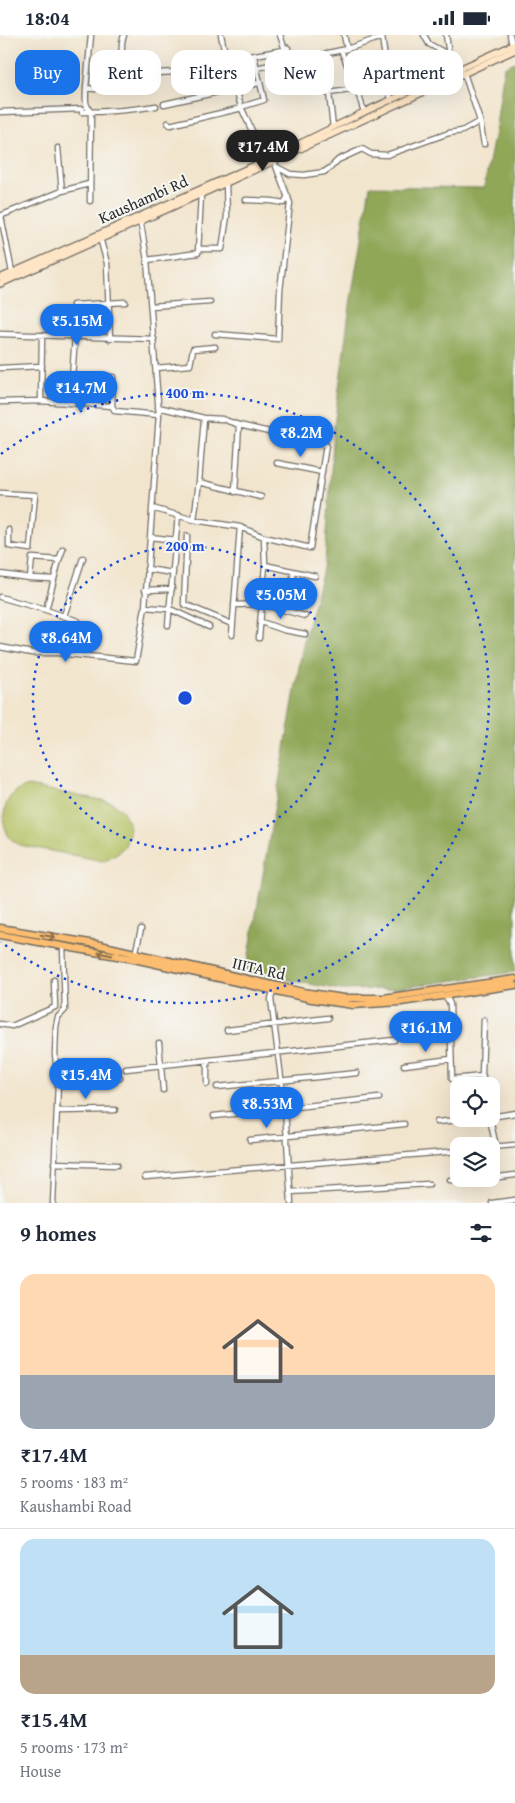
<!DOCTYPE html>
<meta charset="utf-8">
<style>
:root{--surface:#fff;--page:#f6f6f7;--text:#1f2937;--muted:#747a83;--line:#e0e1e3;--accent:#1a73e8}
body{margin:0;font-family:"Gentium Book Plus",serif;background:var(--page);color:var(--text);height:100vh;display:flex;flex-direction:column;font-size:19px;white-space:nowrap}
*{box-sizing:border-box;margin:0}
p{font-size:16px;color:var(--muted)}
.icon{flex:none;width:28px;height:28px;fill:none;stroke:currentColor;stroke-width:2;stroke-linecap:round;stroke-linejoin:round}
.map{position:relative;height:1168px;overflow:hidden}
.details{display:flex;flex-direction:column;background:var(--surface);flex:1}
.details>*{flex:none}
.hud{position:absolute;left:15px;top:15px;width:485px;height:45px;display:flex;gap:10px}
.fabs{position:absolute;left:450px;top:1042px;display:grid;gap:10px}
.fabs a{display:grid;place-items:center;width:50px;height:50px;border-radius:10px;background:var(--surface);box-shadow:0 5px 20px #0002;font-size:25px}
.price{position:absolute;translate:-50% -42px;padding:0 11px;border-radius:18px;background:var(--accent);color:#fff;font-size:16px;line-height:32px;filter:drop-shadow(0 1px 2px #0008)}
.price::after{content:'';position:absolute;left:50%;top:30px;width:15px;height:11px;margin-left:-8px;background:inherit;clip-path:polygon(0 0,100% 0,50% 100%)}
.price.active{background:#222;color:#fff}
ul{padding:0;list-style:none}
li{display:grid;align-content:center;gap:10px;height:265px;padding:0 20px}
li+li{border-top:1px solid var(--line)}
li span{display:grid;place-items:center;height:155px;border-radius:15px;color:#555}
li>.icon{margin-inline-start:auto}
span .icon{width:90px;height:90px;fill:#fffc;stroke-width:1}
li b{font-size:21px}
h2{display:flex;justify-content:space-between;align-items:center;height:60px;padding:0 20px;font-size:21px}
.tag{padding:0 18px;border-radius:15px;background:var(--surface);box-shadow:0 5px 20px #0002;font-size:18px;line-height:45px}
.tag.active{background:var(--accent);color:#fff}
.status{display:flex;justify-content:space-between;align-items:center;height:35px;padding:0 25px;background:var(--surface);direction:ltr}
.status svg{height:14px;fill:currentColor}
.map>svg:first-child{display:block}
.green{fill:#b5c163;stroke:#707647}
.forest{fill:#90a759;stroke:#5e6942}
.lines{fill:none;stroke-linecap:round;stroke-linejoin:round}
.minor-casing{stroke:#716c64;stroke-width:7}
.secondary-casing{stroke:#716c64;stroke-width:8}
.primary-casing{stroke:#716c64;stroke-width:9}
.minor{stroke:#fff;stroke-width:4.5}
.secondary{stroke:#fee5c5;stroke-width:5.5}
.primary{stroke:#fcbd6f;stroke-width:6}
.oneway{stroke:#896d4a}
.ring{fill:none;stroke:#1d4ed8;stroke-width:2.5;stroke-dasharray:2.5 5}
.labels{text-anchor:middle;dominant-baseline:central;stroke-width:4;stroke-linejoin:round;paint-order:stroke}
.street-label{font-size:16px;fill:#2b2b2b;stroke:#f6f6f2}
.centre{fill:#1d4ed8;stroke:#f6f6f2;stroke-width:2.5}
.ring-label{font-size:15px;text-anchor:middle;font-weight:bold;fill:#1d4ed8;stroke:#f6f6f2;stroke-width:4;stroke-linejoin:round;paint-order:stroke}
</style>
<div class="status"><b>18:04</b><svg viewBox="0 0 49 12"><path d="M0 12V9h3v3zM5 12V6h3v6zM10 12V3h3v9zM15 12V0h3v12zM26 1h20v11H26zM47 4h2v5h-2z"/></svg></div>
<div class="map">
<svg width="515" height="1168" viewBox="0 0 515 1168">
<rect width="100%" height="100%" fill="#f6f6f2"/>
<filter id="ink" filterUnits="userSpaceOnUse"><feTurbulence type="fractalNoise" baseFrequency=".02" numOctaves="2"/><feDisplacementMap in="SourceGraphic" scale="10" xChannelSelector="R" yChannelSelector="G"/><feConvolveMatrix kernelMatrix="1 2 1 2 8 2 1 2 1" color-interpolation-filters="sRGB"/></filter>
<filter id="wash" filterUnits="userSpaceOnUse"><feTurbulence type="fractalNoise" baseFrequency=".0096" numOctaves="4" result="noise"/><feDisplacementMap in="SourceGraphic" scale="20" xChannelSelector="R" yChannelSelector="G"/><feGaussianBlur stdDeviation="1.12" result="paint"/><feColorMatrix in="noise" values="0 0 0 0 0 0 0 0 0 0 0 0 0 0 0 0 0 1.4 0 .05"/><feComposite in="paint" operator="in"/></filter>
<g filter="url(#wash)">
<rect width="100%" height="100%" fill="#f2e5ce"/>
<!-- green -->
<path class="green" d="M28,751L111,767L122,775L129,787V798L125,811L116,819L103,826L20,810C17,808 12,806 10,803C0,790 2,765 17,756C20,754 24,753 28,751Z"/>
<!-- forest -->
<path class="forest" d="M515,27V937L391,954L341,955L246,937L303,609L325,527L334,391L350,270L370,151L484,153L496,91L504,32Z"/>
</g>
<g filter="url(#ink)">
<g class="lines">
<defs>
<path id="minor" d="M221,0L227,27
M344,0L347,14
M424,0L429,9L449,20
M446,0L449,20L458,36
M510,0L512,10
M382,2L391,66
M341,15L357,54L364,77
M256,33L347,14L382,2V0
M388,36L449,20
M464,38L480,86L484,109
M121,40L122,7L124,0
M352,43L387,31
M86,53L91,0
M236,53L241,72L263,120L264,126
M164,69L259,48
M0,77L82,74V77C107,77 132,75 156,71
M168,88L170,90L242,73L241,72L264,65L254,21
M333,92L329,58L357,54
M58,113L62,156
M277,132L290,139L304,140L324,137L330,133L338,125L362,114L371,119L387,120L449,98L462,96L480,86
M246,165L272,166L284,168L288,161
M90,166L91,77C84,71 86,61 86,53L95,54L100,51L101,41L176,37L255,20L284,15L288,13L284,12L280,0
M0,181L62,156L89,149
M1,181L12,237
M100,203L107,228L110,304
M199,214H222L227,181L226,148
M147,225L198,218L201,159
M73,270L125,267
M151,271L210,267
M0,299L154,304
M215,299L278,304L280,256L290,168L274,126
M75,302L72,342H113L112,371
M0,333L42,331
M156,333L190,330L193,314L215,312
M41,366L42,300
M0,367L41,366L112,371L115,376L159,380
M277,428L322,437
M199,447L261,462
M235,457L239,390
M0,458L35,460L30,514L9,511V495
M152,473L194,485L240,492L264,502L310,513L326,410L239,390L222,384L204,383L158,372
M194,485L199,447L204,383
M187,501L184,569L232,589
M150,502L176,505
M265,530L315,541
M147,534L173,538
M0,539L30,543L32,523L59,525L63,514
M30,543L54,544
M263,549L309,559
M145,555L172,554
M290,555L294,537
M0,562L46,575L78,586L69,619
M234,570L262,569L305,581
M145,572L170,574L209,592
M46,575L59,525
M64,581L83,523
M261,587L284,595L305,599
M168,590L178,480
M232,600L240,492
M259,603L265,530L264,502
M0,612L32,618H57L136,626L145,572L159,380L147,225L140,184
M135,920L141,894
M273,956L271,964L285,1074L291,1168
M446,961L450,969L452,1044L483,1041
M484,985L482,1039L484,1051
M0,989L12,991L55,972L54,945
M227,995L328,983
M159,1008L163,1055
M207,1026V1049
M404,1030L451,1024
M126,1034L394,1005
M58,1048L120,1043
M217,1052L357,1038
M57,1076L115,1075
M214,1081L379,1063
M491,1082L515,1078
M490,1084L496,1112
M437,1087L470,1084
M250,1105L404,1089
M491,1112L515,1110
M54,1128L117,1130
M145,1142L459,1116
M491,1143L515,1140
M450,1145L482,1144
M290,1157L429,1149
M53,1168L58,1048L55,1019L56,992L58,982L65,975L63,911
M492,1168L515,1165"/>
<path id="secondary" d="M0,243L264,126L364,77L515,9
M0,249L226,148L515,15"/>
<path id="primary" d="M0,893L96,909L303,957L344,963H383L515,944
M0,900L134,924L312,964L353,970L401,967L515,950"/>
</defs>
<!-- minor casing -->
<use href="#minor" class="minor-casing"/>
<!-- secondary casing -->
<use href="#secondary" class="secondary-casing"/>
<!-- primary casing -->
<use href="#primary" class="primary-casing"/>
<!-- minor -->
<use href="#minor" class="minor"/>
<!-- secondary -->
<use href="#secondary" class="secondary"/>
<!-- primary -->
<use href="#primary" class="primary"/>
</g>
<!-- one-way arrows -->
<defs><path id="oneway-shaft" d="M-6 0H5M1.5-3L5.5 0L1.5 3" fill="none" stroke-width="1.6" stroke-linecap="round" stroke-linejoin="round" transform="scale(1.25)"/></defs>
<g class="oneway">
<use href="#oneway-shaft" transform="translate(48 901) rotate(9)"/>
<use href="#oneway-shaft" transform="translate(105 919) rotate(-169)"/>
</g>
</g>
<!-- distance rings -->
<g class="ring">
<circle cx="185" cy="663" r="152"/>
<path d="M1 419A305 305 0 1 1 1 907"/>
</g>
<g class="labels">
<!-- street labels -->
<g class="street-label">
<text transform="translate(143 164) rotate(-24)">Kaushambi Rd</text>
<text transform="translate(259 933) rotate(13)">IIITA Rd</text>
</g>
</g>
<circle cx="185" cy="663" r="8" class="centre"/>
<g class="ring-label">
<text x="185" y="363">400 m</text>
<text x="185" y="516">200 m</text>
</g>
</svg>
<div class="fabs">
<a><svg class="icon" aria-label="locate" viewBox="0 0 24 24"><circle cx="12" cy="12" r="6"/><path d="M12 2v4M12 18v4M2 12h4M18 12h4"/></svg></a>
<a><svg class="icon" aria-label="layers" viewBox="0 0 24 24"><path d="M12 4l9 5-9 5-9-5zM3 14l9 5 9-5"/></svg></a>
</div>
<b class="price active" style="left:263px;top:137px">₹17.4M</b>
<b class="price" style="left:77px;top:311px">₹5.15M</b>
<b class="price" style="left:81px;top:378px">₹14.7M</b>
<b class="price" style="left:301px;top:423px">₹8.2M</b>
<b class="price" style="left:281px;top:585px">₹5.05M</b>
<b class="price" style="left:66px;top:628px">₹8.64M</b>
<b class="price" style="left:426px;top:1018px">₹16.1M</b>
<b class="price" style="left:86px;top:1065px">₹15.4M</b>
<b class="price" style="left:267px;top:1094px">₹8.53M</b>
<div class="hud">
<a class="tag active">Buy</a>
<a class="tag">Rent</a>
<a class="tag">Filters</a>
<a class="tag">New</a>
<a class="tag">Apartment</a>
</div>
</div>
<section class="details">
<h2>9 homes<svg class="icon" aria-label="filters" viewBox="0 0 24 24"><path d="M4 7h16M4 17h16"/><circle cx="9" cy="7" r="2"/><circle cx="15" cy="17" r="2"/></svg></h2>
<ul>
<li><span style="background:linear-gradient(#ffd9b3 65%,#9aa5b1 0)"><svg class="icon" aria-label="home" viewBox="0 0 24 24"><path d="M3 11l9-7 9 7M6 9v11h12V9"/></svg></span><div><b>₹17.4M</b><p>5 rooms · 183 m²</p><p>Kaushambi Road</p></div></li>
<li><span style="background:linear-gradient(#bfe0f5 75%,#b9a48a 0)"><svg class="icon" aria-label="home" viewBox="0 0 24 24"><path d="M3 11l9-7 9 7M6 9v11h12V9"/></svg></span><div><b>₹15.4M</b><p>5 rooms · 173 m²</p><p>House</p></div></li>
</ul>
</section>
